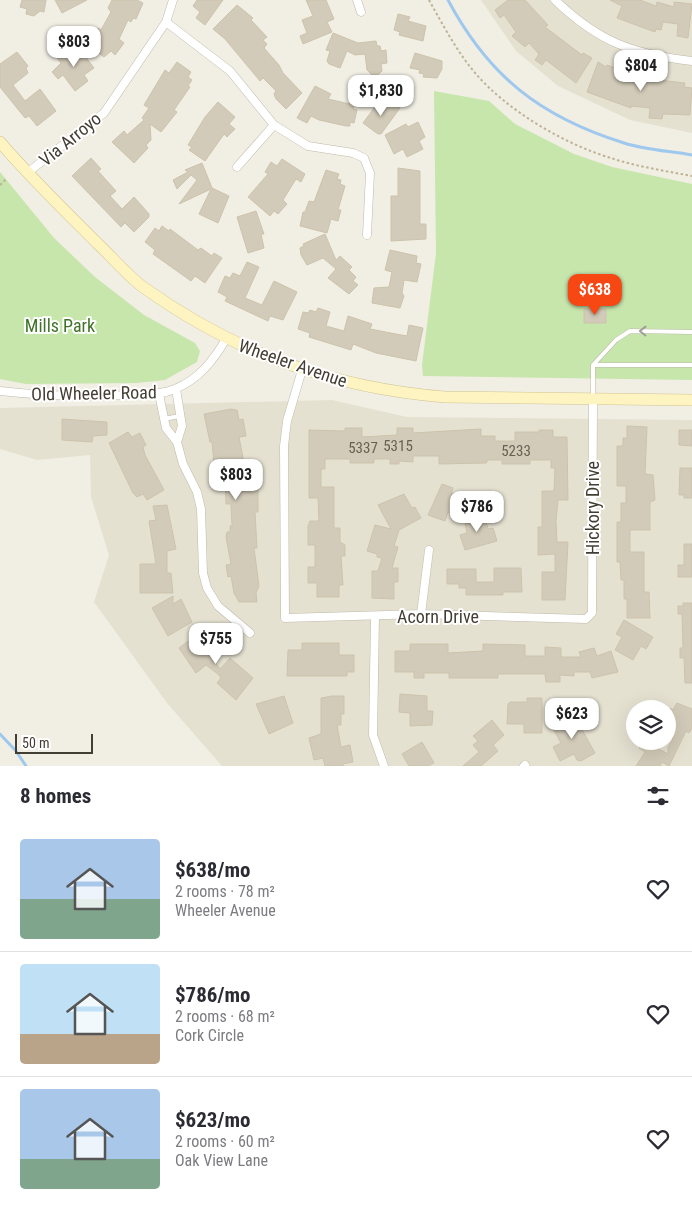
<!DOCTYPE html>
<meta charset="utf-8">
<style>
:root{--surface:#fff;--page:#f7f7f7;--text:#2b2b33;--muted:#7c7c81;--line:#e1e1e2;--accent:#f74814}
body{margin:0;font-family:"Roboto Condensed",sans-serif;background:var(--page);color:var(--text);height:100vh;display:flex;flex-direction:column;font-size:19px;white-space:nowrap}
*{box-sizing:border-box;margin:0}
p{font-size:16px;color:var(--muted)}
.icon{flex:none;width:28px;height:28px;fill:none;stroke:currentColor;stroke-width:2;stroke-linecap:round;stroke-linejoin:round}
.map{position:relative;height:766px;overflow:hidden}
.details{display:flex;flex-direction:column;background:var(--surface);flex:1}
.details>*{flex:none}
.fabs{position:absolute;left:626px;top:700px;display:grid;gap:10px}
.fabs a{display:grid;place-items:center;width:50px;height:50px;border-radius:50%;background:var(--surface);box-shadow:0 5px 20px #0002;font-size:25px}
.scale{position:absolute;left:15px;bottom:12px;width:78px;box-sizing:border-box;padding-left:5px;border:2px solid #433e33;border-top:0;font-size:14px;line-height:18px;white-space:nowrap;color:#433e33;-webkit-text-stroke:4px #fff;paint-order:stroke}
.price{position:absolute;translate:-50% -42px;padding:0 11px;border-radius:10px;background:#fff;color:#222;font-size:16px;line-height:32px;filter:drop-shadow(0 1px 2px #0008)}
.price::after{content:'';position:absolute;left:50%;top:30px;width:15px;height:11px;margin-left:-8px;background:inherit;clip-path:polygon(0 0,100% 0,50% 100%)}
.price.current{background:var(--accent);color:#fff}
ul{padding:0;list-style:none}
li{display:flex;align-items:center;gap:15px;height:125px;padding:0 20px}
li+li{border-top:1px solid var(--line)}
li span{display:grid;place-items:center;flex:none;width:140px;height:100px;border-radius:5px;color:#555}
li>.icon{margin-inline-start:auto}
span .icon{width:60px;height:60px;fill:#fffc;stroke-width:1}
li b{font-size:21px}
h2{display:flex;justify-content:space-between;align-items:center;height:60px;padding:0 20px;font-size:21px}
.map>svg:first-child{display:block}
.residential{fill:#e5e1d1;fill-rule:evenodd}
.green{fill:#c7e6ac}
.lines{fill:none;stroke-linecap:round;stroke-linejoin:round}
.stream{stroke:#9fc8ef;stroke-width:3}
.building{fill:#d3cbb9;stroke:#cdc3ac}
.service-casing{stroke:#bfb9a9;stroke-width:5}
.minor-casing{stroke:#bfb9a9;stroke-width:9}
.secondary-casing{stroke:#d1c593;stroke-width:12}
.path{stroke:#beb397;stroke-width:2;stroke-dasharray:2.5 2.5;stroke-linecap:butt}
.service{stroke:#fff;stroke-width:4}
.minor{stroke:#fff;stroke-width:8}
.secondary{stroke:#fef4c1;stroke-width:11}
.oneway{stroke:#a19e99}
.labels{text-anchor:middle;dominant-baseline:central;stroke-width:4;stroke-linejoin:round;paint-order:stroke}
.number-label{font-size:15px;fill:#676154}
.street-label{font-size:18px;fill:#433e33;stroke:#fff}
.park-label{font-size:18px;fill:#3f7328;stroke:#fff}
</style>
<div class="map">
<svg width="692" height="766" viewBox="0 0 692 766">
<rect width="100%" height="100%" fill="#f1eee3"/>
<!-- residential -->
<path class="residential" d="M481,0H692V133L630,120L558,86L516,51Z
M332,400L407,417L692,420V766H222L167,703L94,602L109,555L91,497L90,455L37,460L0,449V408ZM635,709H668V741H635Z"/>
<!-- green -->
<path class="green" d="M434,91L489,101L515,124L574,154L612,167L692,184V380L423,376L422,365L436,253Z
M0,172L54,238L95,277L144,315L195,343L200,351L197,362L165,380L136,383L26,384L0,379Z"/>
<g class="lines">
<!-- stream -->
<path class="stream" d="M448,0C489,77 541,117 624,143C646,150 670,151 692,155
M0,734L16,751L26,766"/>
</g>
<!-- building -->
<path class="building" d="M22,0H46L44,12L40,11L34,16L26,14L27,9L20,7Z
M55,0H87L62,13Z
M112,0H137L143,3L136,19L133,18L131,22L128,20L119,39L124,43L115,55L111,51L104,57L86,44L98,28L101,30L111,12L108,8Z
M197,0H223L205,25L196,18L200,12L193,6Z
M306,0H326L334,19L327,22L332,32L303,44L300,36L307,33L302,20L313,16Z
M508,0H525L548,25L545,27L582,55L583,53L592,58L576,83L546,60L542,65L535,60L539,54L529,43L525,47L512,36L516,32L504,15L500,18L495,10Z
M610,0H640L656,6L657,2L674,7V2L692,4L688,38L677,36L678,24L663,22L661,30L656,29L655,32L617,18L622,6Z
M237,5L253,18L251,20L267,37L263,40L267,44L264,48L279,65L283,73L302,93L286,109L276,99L274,94L276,91L263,78L260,81L225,39L213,29Z
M398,14L410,17L408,21L426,26L423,41L399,35L400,32L394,30Z
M333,33L358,43L376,41L377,46H380L381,51L386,50L387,63L381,64L382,71L379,74L372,75L367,70L365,54L355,55L347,51L340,68L329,64L327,61L330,51L326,50Z
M68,50L81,51L94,68L84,75L88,81L75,91L63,75L58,79L52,72L61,63L57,58Z
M17,52L28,66L26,68L28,73L13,85L25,101L40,89L56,111L37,126L29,116L25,118L0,87V64Z
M415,53L442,61V69L437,78L423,77L424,74L419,73L420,70L410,68Z
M177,62L191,72L188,77L192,80L188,86L190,87L174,110L177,112L161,132L150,124L151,140L146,145L148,148L134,163L112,142L124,131L127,135L144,120L142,118L149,108L144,105L165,70L169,73Z
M598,62L606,67L607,65L650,81V79L685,83L684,87L692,88L690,115L663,114L662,119L649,118L650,108L631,106V108L587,92Z
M315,86L331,94L328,99L354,105L353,109L357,110L354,123L350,122V126H346L319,120L311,116L307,123L297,118Z
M380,100L389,106L392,102L400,108L381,134H378L363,123Z
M218,102L235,117L229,124L235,129L227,137L224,134L205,161L189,150L192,147L188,145L205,117Z
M418,122L425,137L419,141L423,149L407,157L403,149L394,154L385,135L406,124L408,127Z
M91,158L101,169L98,171L116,191L110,196L122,209L134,197L149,214V217L134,232L125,223L121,227L72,176Z
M282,159L305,174L301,182L296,179L283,200L287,204L278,214L274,211L270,216L248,197L268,174L265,172L271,162L277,166Z
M202,163L212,188L229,196L218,223L199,214L211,189L179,204L197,180L191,175L177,189L173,180L188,172L185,170Z
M398,168L420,171V224H426V239L391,241V196H398Z
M326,170L339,174L337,179L341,180L340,184L345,186L338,210H341L338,221L331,219L327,233L300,226L303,212H305L309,201L314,202Z
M256,211L264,234H261L264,248L248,253L237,217Z
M162,226L169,231L170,229L198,250L201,248L212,256L214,253L222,258L205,283L195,276L191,281L153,254L155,250L145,242L155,228L159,231Z
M325,234L336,260L340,256L352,267L349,270L356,277L353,281L358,285L349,294L328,278L336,269L323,258L307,265L301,255L300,248L304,246L303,244Z
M390,250L417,256L416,263L421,264L417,282L404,280L402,293L404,296L400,308L372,303L374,288L389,287L392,272L385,270Z
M247,262L259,267L245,298L262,305L274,281L297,292L283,320L270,316L268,321L225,301L227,297L218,292L225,276L230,278L233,273L240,276Z
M318,308L330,312L326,326L344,331L348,316L372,324L370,329L396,334L407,336L409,325L423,328L416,361L376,353L353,344L351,350L309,337L310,333L298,329L303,312L308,313L310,310L316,312Z
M584,309H606V323H584Z
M231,409L237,410L239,420L243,419L246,436L239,437L248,484H258V512H255L257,548H254L259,586L256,593L257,602H239L234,593L231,576L228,577L226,565L231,564L226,537L227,532H230V526H232L231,504H226L225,479L221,480L220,474L215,475L212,442H210L204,414Z
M62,419L107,422V435L93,436L92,442L62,440Z
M627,426L647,427L645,474L653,475L655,500L650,502V530H630V552H644V592H649L650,618H627V599H624V580H621L620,562H617V522H621V503H626V486H617V446H623V438H627Z
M345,428H362V437L397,435V428H413V433L481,429V436H495V441H515V432H539V430H553V437H567L568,500H558L556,521L557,542H568L565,600H542V572H555V554L538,555V527H542V491H554L555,468H551V460H530V464H502V460H488L486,463L439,464V456H413V462L399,461V464H390V459H374V463H350V459H325V469H321V487H334V528H340V542L345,545V556H341L343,585H339V597H317V583H308V567H315V545H308V526L310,521H319L318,498H309V430L345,431Z
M679,430H692V446L679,445Z
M128,432L132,437L140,433L146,445L143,447L145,455L164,490L147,500L143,494L137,497L133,493L109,443Z
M680,468H692V498H684V495H679Z
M442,484L453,488L451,493L468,499L462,517L448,512L445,521L428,515Z
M404,494L412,508L415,507L421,518L399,530L394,546L398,547L392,568H398V582H394V599L372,598V571H378L382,558L377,557V554L367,551L375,525L391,529L378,505Z
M167,505L176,549L167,551V573H171L173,593H140V564H156L149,521L156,520L153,506Z
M484,514L488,529L493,528L497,541L465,550L460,535L467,533L464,519Z
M684,544H692V577H678V565H684Z
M494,568H521L522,592H503V595H466V588H459V584H447V569H476V582H494Z
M173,596V604L181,599L192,622L168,636L152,608Z
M683,603H692V683H685L684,658H680V648H683L682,614H678V606H683Z
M624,620L653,637L646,649L641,646L633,660L615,650L622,637L616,634Z
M201,632L206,640L210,637L216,646V650L210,654L220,669L230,658L253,678L236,700L217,683L221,678L218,674L206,665L196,673L179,648Z
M302,643H339V655H354V672H347V676H287L288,650H302Z
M410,644H448V653L483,651V644L525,645V656H545V647L561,648V657H581L579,652L594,648L597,656L611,651L618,672L592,678L590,672H574V676L560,675V682H546L545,674H498V678H449V673H424V678H414V672H395V651H410Z
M400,694L427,696V711H433L432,725L410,726V713L399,712Z
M284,696L293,723L269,734L256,704Z
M332,696H344V714H341V725H337L341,747L350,745L353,762L343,764V766H325L323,758L314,760L309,738L321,734V698Z
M527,698H542V733H524V724H507L508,704L510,702H527Z
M677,703L692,709V728L689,733L686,731L669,766L662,762L660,766H636L645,752L639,748L644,741L668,754V747L673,739L668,736V712L670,708L673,710Z
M574,715L595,753L581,761L577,760L574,754L560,761L553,747L561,743L551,725Z
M492,720L504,735L493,745L498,751L481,766H463L479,752L473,745L478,741L473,736Z
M422,742L434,763L428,766H409L402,754Z"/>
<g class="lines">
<defs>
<path id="service" d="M593,365H692
M593,397V365L616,340L630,331L692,332
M164,419L179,416"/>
<path id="minor" d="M357,0L361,12
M555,0C599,42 632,54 692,61
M166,22L230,71L274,125L308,146L353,153L364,158L370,173L367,235
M237,167L274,125
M27,173L104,113L166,22L173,0
M302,370L287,421L284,446L285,618L421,614L586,619L592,613L593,399
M176,389L182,426L177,442
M0,391C43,396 87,397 130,395C145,394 161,395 175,389C199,379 213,361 226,339
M159,394L166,428L177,442L183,464L197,492L201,509L203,573L207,588L218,606L250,633
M421,614L429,550
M375,617L373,735L384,766
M524,766L525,765"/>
<path id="secondary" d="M0,142C30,177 64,210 97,243C112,257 127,275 143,287C235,353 333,388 445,397L692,400"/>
</defs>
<!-- service casing -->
<use href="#service" class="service-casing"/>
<!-- minor casing -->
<use href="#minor" class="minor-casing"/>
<!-- secondary casing -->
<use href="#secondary" class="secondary-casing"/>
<!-- path -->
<path class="path" d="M429,0C443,25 457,52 476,74C509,112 566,145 614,159C639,167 666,171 692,176
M0,185L6,179"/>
<!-- service -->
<use href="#service" class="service"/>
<!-- minor -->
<use href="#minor" class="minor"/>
<!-- secondary -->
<use href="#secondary" class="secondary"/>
</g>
<!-- one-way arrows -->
<defs><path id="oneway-chevron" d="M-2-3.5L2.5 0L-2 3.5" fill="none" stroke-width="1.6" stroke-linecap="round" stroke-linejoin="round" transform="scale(1.25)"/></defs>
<use class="oneway" href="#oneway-chevron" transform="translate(643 331) rotate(-179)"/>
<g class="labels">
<!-- number labels -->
<g class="number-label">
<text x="398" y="446">5315</text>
<text x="363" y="448">5337</text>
<text x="516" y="451">5233</text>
</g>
<!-- street labels -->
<g class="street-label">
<text transform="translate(70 139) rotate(-39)">Via Arroyo</text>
<text transform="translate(293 363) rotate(19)">Wheeler Avenue</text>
<text transform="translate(94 393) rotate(-1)">Old Wheeler Road</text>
<text transform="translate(592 508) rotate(-90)">Hickory Drive</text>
<text x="438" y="616">Acorn Drive</text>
</g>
<!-- park labels -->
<g class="park-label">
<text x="60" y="325">Mills Park</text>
</g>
</g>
</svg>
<div class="fabs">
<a><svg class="icon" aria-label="layers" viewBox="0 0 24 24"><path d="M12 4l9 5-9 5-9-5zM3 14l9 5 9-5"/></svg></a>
</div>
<div class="scale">50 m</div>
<b class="price" style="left:74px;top:68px">$803</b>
<b class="price" style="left:641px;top:92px">$804</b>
<b class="price" style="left:381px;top:117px">$1,830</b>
<b class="price current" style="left:595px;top:316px">$638</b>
<b class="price" style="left:236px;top:501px">$803</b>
<b class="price" style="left:477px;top:533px">$786</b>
<b class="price" style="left:216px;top:665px">$755</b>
<b class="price" style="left:572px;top:740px">$623</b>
</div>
<section class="details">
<h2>8 homes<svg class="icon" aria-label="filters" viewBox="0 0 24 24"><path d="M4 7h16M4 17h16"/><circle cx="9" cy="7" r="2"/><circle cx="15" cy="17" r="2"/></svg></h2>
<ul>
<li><span style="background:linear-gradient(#a9c7e8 60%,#7fa58c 0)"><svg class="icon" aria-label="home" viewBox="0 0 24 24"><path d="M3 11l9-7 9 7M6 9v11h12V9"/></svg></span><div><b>$638/mo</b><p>2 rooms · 78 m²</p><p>Wheeler Avenue</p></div><svg class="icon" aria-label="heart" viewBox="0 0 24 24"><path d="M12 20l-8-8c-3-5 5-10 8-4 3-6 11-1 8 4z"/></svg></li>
<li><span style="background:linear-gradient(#bfe0f5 70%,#b9a48a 0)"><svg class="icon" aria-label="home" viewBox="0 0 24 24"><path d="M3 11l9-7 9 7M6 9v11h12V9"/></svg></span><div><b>$786/mo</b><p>2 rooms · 68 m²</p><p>Cork Circle</p></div><svg class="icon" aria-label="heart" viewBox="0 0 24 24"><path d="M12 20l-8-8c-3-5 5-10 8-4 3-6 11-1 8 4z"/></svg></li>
<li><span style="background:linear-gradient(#a9c7e8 70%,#7fa58c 0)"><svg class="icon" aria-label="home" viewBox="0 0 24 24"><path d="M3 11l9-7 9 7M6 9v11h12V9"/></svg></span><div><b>$623/mo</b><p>2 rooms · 60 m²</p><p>Oak View Lane</p></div><svg class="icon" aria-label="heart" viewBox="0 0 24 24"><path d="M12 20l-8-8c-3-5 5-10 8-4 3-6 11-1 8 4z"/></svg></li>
</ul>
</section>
